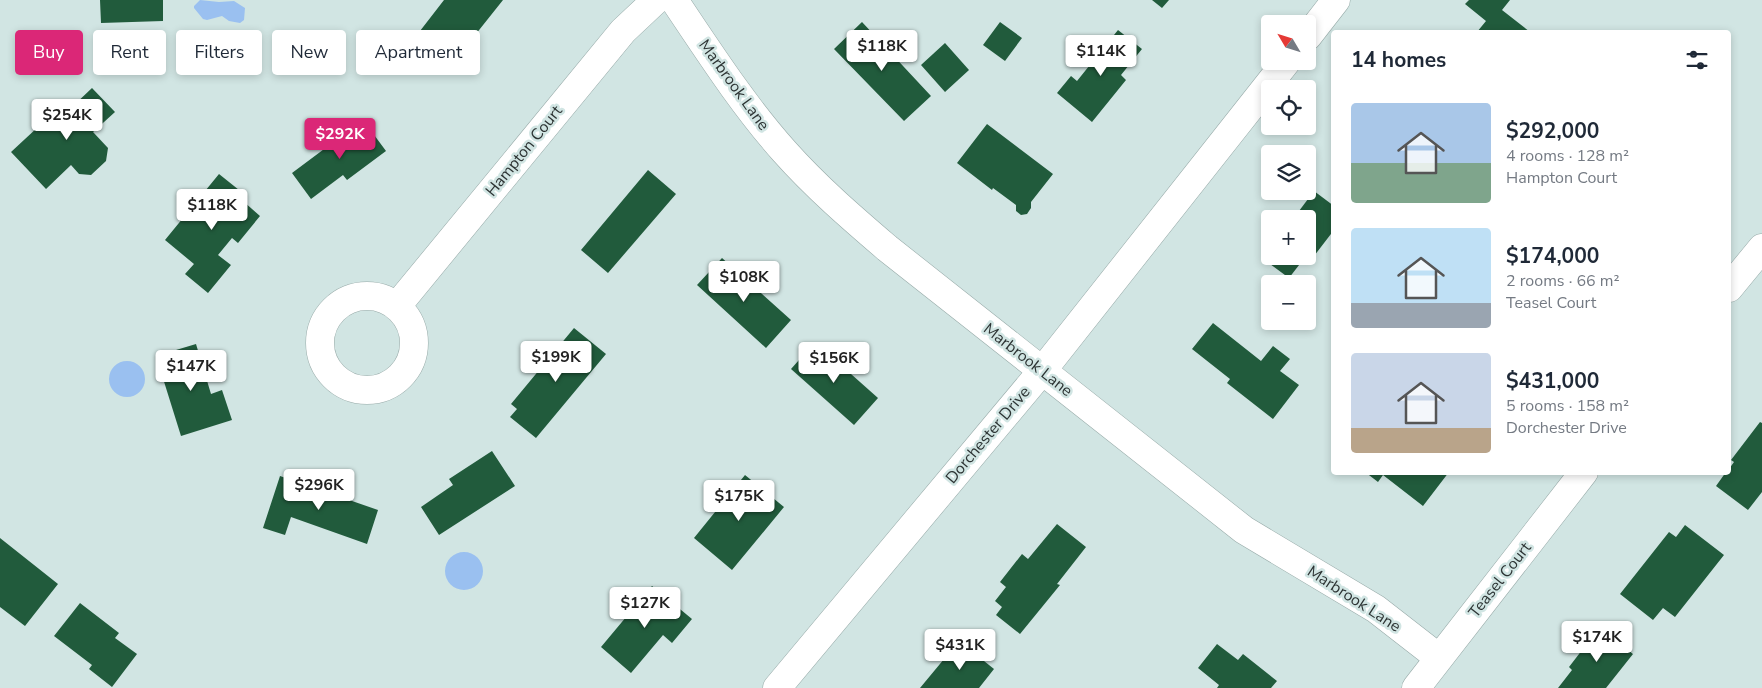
<!DOCTYPE html>
<meta charset="utf-8">
<style>
:root{--surface:#fff;--page:#f2f2f3;--text:#1f2937;--muted:#747a83;--accent:#db2777}
body{margin:0;font-family:"Nunito Sans",sans-serif;background:var(--page);color:var(--text);height:100vh;display:flex;flex-direction:column;font-size:19px;white-space:nowrap}
*{box-sizing:border-box;margin:0}
p{font-size:16px;color:var(--muted)}
.icon{flex:none;width:28px;height:28px;fill:none;stroke:currentColor;stroke-width:2;stroke-linecap:round;stroke-linejoin:round}
.map{position:relative;flex:1;overflow:hidden}
.panel{position:absolute;left:1331px;top:30px;width:400px;height:445px;display:flex;flex-direction:column;background:var(--surface);border-radius:5px;box-shadow:0 2px 8px #0003}
.panel>*{flex:none}
.banner{position:absolute;left:15px;top:30px;width:475px;height:45px;display:flex;gap:10px}
.needle{width:32px;rotate:308deg}
.fabs{position:absolute;left:1261px;top:15px;display:grid;gap:10px}
.fabs a{display:grid;place-items:center;width:55px;height:55px;border-radius:5px;background:var(--surface);box-shadow:0 2px 8px #0003;font-size:25px}
.price{position:absolute;translate:-50% -42px;padding:0 11px;border-radius:5px;background:#fff;color:#222;font-size:16px;line-height:32px;filter:drop-shadow(0 1px 2px #0008)}
.price::after{content:'';position:absolute;left:50%;top:30px;width:15px;height:11px;margin-left:-8px;background:inherit;clip-path:polygon(0 0,100% 0,50% 100%)}
.price.active{background:var(--accent);color:#fff}
ul{padding:0;list-style:none}
li{display:flex;align-items:center;gap:15px;height:125px;padding:0 20px}
li span{display:grid;place-items:center;flex:none;width:140px;height:100px;border-radius:5px;color:#555}
li>.icon{margin-inline-start:auto}
span .icon{width:60px;height:60px;fill:#fffc;stroke-width:1}
li b{font-size:21px}
h2{display:flex;justify-content:space-between;align-items:center;height:60px;padding:0 20px;font-size:21px}
.chip{padding:0 18px;border-radius:5px;background:var(--surface);box-shadow:0 2px 8px #0003;font-size:18px;line-height:45px}
.chip.active{background:var(--accent);color:#fff}
.map>svg:first-child{display:block}
.water{fill:#9ac0f0}
.building{fill:#215b3c}
.lines{fill:none;stroke-linecap:round;stroke-linejoin:round}
.minor-casing{stroke:#97aaa8;stroke-width:29}
.minor{stroke:#fff;stroke-width:28}
.labels{text-anchor:middle;dominant-baseline:central;stroke-width:5;stroke-linejoin:round;paint-order:stroke}
.street-label{font-size:16px;fill:#2d3434;stroke:#d1e5e3}
</style>
<div class="map">
<svg width="1762" height="688" viewBox="0 0 1762 688">
<rect width="100%" height="100%" fill="#d1e5e3"/>
<!-- water -->
<path class="water" d="M200,0L219,2L234,1L245,8L244,20L240,23L229,21L222,16L207,20L203,19L194,8V6Z
M109 379a18 18 0 1 1 36 0a18 18 0 1 1-36 0Z
M445 571a19 19 0 1 1 38 0a19 19 0 1 1-38 0Z"/>
<!-- building -->
<path class="building" d="M100,0H163V21L101,23Z
M444,0H503L456,59L420,31Z
M1152,0H1169L1162,8Z
M1469,0H1510L1502,10L1530,32H1477L1486,21L1465,4Z
M862,22L931,96L904,121L834,49Z
M1000,22L1022,38L1005,61L983,45Z
M1118,30L1142,49L1121,75L1126,80L1092,122L1057,93L1071,76L1077,81Z
M945,43L969,70L945,92L921,65Z
M92,88L115,112L93,132L108,148L106,161L91,175L79,174L71,165L46,189L11,152L66,101L72,107Z
M363,120L386,151L347,180L343,175L311,199L292,173Z
M987,124L1053,174L1031,202V208L1027,214L1021,215L1016,211V205L993,188L992,190L957,163Z
M648,170L676,194L608,273L581,250Z
M219,174L239,190L235,194L260,216L238,243L232,238L218,255L231,265L208,293L185,274L194,264L165,240Z
M1314,191L1334,206V230L1311,260L1308,257V219H1293Z
M1270,249V256H1306L1289,278L1263,259Z
M722,258L791,320L766,348L697,285Z
M1213,323L1261,361L1273,346L1290,359L1280,371L1299,385L1273,419L1227,383L1230,379L1192,349Z
M574,328L606,354L536,438L510,417L517,409L511,404Z
M815,342L878,398L854,425L791,369Z
M196,344L211,394L222,390L232,420L181,436L156,356Z
M1760,422L1762,423V492L1748,510L1716,486L1726,472H1729V469L1734,462L1731,460Z
M492,451L515,486L439,535L421,507L453,485L449,479Z
M1365,472H1449L1423,506L1383,475L1378,482Z
M745,475L784,507L732,570L694,538Z
M280,476L378,510L367,544L291,517L285,535L263,528Z
M1057,524L1086,547L1057,584L1060,585L1020,634L996,615L1002,607L995,601L1006,587L1000,582L1022,554L1028,559Z
M1685,525L1724,555L1675,617L1663,608L1653,620L1620,594L1669,532L1676,537Z
M0,538L58,584L25,626L0,607Z
M652,586L692,619L672,643L663,635L631,673L601,647Z
M80,603L119,633L115,638L137,654L112,687L89,669L92,665L54,636Z
M1599,628L1633,654L1606,688H1558L1572,670L1569,667Z
M959,641L994,669L979,688H920Z
M1217,644L1238,660L1243,654L1277,681L1271,688H1217L1219,685L1198,668Z"/>
<g class="lines">
<defs>
<path id="minor" d="M674,0C709,52 743,105 784,151C816,187 852,218 887,248L1244,530L1376,609L1439,658
M1308,36L1336,0
M1729,288L1762,248
M320 343a47 47 0 1 1 94 0a47 47 0 1 1-94 0Z
M397,306L623,31L656,0
M777,688L1042,371L1287,61
M1416,688L1584,472"/>
</defs>
<!-- minor casing -->
<use href="#minor" class="minor-casing"/>
<!-- minor -->
<use href="#minor" class="minor"/>
</g>
<g class="labels">
<!-- street labels -->
<g class="street-label">
<text transform="translate(734 85) rotate(54)">Marbrook Lane</text>
<text transform="translate(524 151) rotate(-51)">Hampton Court</text>
<text transform="translate(1028 360) rotate(38)">Marbrook Lane</text>
<text transform="translate(988 435) rotate(-50)">Dorchester Drive</text>
<text transform="translate(1500 580) rotate(-52)">Teasel Court</text>
<text transform="translate(1354 599) rotate(33)">Marbrook Lane</text>
</g>
</g>
</svg>
<div class="fabs">
<a><svg class="needle" viewBox="-14 -14 28 28"><path d="M0-13l5 13h-10z" fill="#e53935"/><path d="M0 13l5-13h-10z" fill="#747a83"/></svg></a>
<a><svg class="icon" aria-label="locate" viewBox="0 0 24 24"><circle cx="12" cy="12" r="6"/><path d="M12 2v4M12 18v4M2 12h4M18 12h4"/></svg></a>
<a><svg class="icon" aria-label="layers" viewBox="0 0 24 24"><path d="M12 4l9 5-9 5-9-5zM3 14l9 5 9-5"/></svg></a>
<a>+</a>
<a>−</a>
</div>
<b class="price" style="left:882px;top:72px">$118K</b>
<b class="price" style="left:1101px;top:77px">$114K</b>
<b class="price" style="left:67px;top:141px">$254K</b>
<b class="price active" style="left:340px;top:160px">$292K</b>
<b class="price" style="left:212px;top:231px">$118K</b>
<b class="price" style="left:744px;top:303px">$108K</b>
<b class="price" style="left:556px;top:383px">$199K</b>
<b class="price" style="left:834px;top:384px">$156K</b>
<b class="price" style="left:191px;top:392px">$147K</b>
<b class="price" style="left:319px;top:511px">$296K</b>
<b class="price" style="left:739px;top:522px">$175K</b>
<b class="price" style="left:645px;top:629px">$127K</b>
<b class="price" style="left:1597px;top:663px">$174K</b>
<b class="price" style="left:960px;top:671px">$431K</b>
<div class="banner">
<a class="chip active">Buy</a>
<a class="chip">Rent</a>
<a class="chip">Filters</a>
<a class="chip">New</a>
<a class="chip">Apartment</a>
</div>
<section class="panel">
<h2>14 homes<svg class="icon" aria-label="filters" viewBox="0 0 24 24"><path d="M4 7h16M4 17h16"/><circle cx="9" cy="7" r="2"/><circle cx="15" cy="17" r="2"/></svg></h2>
<ul>
<li><span style="background:linear-gradient(#a9c7e8 60%,#7fa58c 0)"><svg class="icon" aria-label="home" viewBox="0 0 24 24"><path d="M3 11l9-7 9 7M6 9v11h12V9"/></svg></span><div><b>$292,000</b><p>4 rooms · 128 m²</p><p>Hampton Court</p></div></li>
<li><span style="background:linear-gradient(#bfe0f5 75%,#9aa5b1 0)"><svg class="icon" aria-label="home" viewBox="0 0 24 24"><path d="M3 11l9-7 9 7M6 9v11h12V9"/></svg></span><div><b>$174,000</b><p>2 rooms · 66 m²</p><p>Teasel Court</p></div></li>
<li><span style="background:linear-gradient(#c9d6e8 75%,#b9a48a 0)"><svg class="icon" aria-label="home" viewBox="0 0 24 24"><path d="M3 11l9-7 9 7M6 9v11h12V9"/></svg></span><div><b>$431,000</b><p>5 rooms · 158 m²</p><p>Dorchester Drive</p></div></li>
</ul>
</section>
</div>
